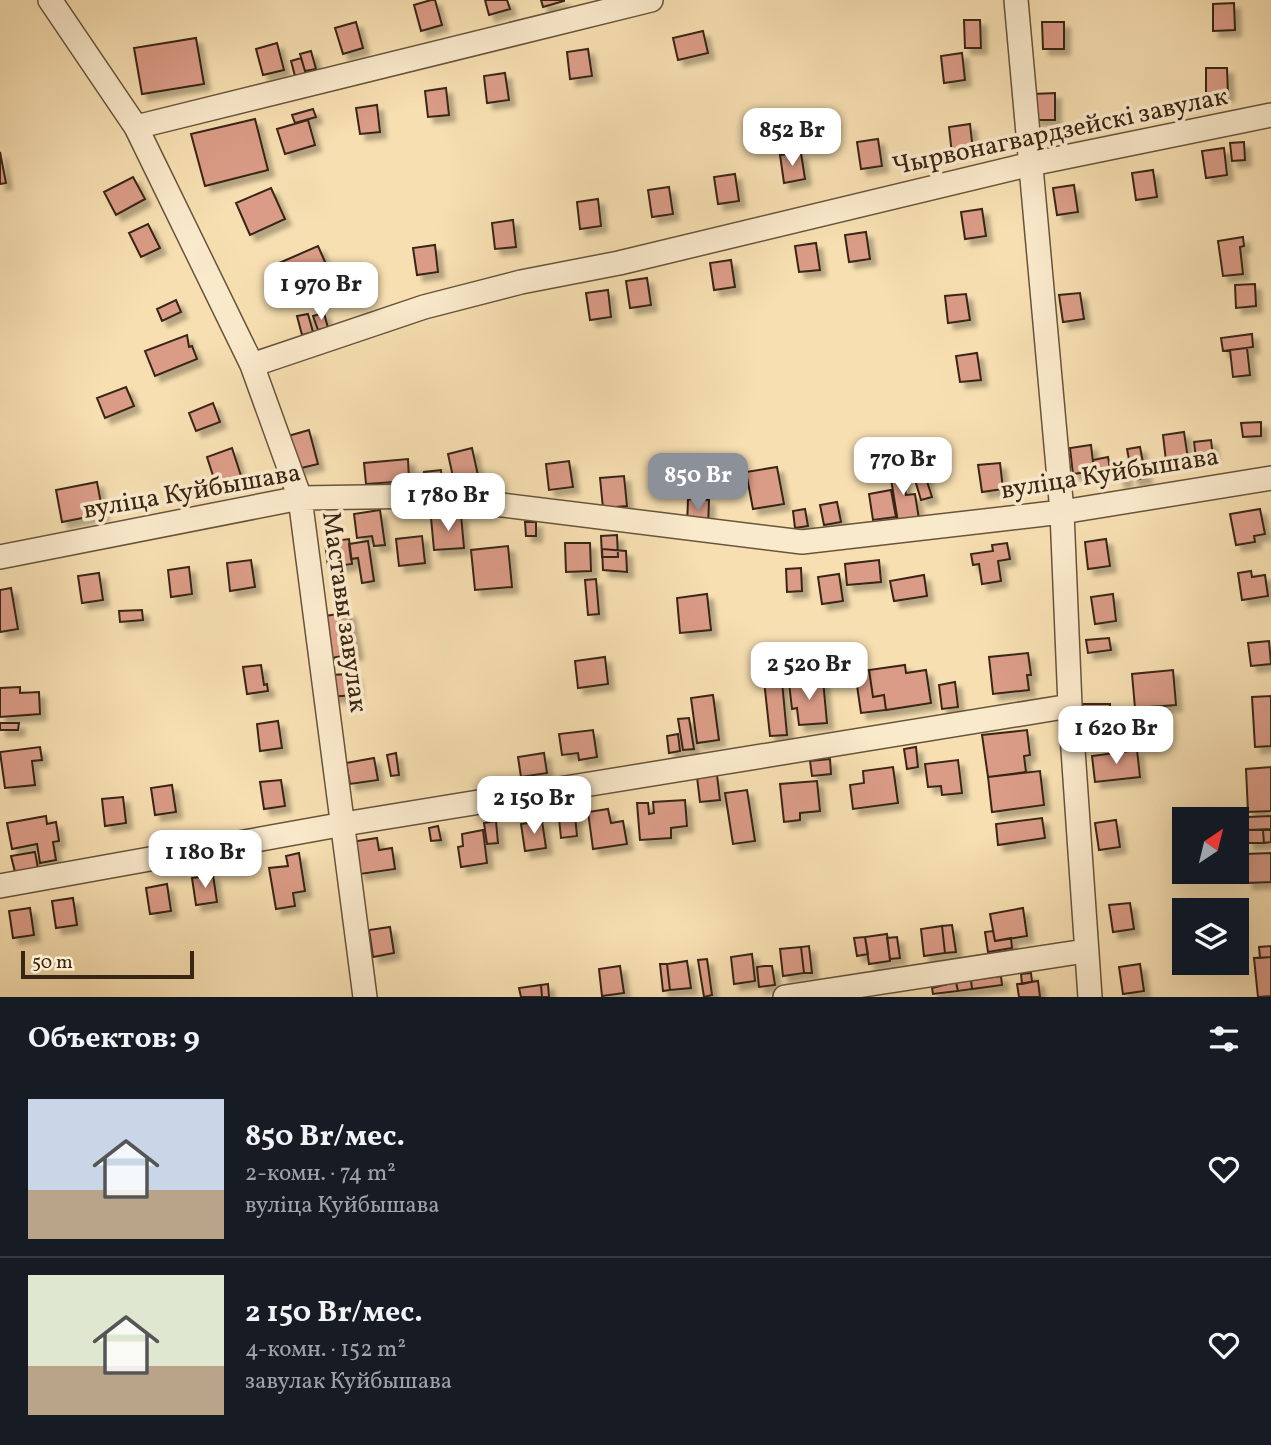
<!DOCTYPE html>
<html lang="ru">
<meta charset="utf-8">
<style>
:root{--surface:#171b24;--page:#20242c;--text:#f1f3f6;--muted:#9ea1a6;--line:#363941;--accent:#8c9099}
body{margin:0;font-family:Vollkorn,serif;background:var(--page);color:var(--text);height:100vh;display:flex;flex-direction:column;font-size:26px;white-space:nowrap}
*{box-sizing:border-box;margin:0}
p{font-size:23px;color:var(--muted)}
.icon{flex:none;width:38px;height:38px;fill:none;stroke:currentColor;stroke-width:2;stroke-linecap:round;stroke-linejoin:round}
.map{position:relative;height:997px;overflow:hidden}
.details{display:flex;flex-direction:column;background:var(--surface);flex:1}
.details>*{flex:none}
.needle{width:46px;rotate:35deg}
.controls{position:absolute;left:1172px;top:807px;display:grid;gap:14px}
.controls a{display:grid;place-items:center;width:77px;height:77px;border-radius:0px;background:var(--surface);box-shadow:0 7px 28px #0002;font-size:35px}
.scale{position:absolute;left:21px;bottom:18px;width:173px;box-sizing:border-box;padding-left:7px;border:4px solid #392514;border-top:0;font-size:19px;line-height:24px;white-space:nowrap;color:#392514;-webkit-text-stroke:5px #faeacc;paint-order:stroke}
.price{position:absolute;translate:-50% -60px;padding:0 16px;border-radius:14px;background:#fff;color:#222;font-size:23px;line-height:46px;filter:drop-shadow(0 2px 4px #0008)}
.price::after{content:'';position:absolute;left:50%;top:42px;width:21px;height:16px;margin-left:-10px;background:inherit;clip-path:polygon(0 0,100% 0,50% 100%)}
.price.active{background:var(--accent);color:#fff}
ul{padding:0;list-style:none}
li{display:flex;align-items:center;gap:21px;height:175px;padding:0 28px}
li+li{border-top:2px solid var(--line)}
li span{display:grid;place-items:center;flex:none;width:196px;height:140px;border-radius:0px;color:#555}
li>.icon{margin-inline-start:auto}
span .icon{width:84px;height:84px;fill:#fffc;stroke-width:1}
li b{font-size:30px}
h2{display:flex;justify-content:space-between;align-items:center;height:84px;padding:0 28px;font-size:30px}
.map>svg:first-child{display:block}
.building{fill:#db9c87;stroke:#392514;stroke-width:2;filter:url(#shadow)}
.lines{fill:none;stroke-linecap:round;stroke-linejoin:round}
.minor-casing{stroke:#68543b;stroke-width:26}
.minor{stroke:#faeacc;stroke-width:23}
.labels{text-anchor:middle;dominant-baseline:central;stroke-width:7;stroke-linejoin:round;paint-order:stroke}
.street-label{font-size:26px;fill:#392514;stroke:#faeacc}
</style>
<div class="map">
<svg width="1271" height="997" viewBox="0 0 1271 997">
<defs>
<filter id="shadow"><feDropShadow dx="6" dy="6" stdDeviation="2" flood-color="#0004"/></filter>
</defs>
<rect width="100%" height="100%" fill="#f7dfb1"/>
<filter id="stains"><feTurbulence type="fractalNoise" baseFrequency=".00286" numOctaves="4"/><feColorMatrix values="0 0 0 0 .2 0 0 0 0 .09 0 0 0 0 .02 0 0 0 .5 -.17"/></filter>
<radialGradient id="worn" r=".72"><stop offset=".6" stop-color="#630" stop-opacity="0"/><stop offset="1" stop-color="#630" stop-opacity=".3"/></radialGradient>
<!-- building -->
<path class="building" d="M431,0H435L442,25L421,31L414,5Z
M485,0H507L510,9L489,15Z
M541,0H564V1L543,7Z
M1234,3L1235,30L1213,31V4Z
M964,20H980L981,48H965Z
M356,22L363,48L343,54L335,28Z
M1042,22H1064V49H1043Z
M703,31L708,53L678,60L673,38Z
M196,38L204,84L142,94L134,48Z
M277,43L284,70L263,75L256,49Z
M588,49L592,76L570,79L567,52Z
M311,51L316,69L305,71L300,54Z
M962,53L965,80L944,83L941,56Z
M301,58L306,74L295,76L291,61Z
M1206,68H1227L1228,95H1206Z
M505,73L509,100L487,103L484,76Z
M446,88L449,115L428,117L425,91Z
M1055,93V120H1034L1033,94Z
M377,105L380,132L360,134L356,108Z
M313,109L316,117L295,123L292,115Z
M255,119L268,170L205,186L191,134Z
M308,120L315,145L285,154L277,129Z
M970,124L973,151L952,154L949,127Z
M878,139L882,166L861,169L857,142Z
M1244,142L1245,160L1232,161L1230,143Z
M1224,148L1227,175L1206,178L1202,151Z
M0,152L6,183L0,184Z
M801,153L805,179L784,183L780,155Z
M1153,170L1157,197L1136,200L1132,173Z
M735,174L739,201L718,204L714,177Z
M133,177L145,199L116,215L104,192Z
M1074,185L1078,212L1057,215L1053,188Z
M669,187L673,214L652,217L648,190Z
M271,188L285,219L250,235L236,203Z
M598,199L601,226L580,229L577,202Z
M982,209L986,236L965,239L961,212Z
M513,220L516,247L495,249L492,223Z
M148,224L160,248L141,257L129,233Z
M866,232L870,259L849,262L845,235Z
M1243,237L1244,246L1240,247L1243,274L1223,276L1218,241Z
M816,243L820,270L799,272L795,246Z
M435,245L438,272L417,275L413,248Z
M318,246L329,271L290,288L279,263Z
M731,260L735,287L714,290L710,263Z
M647,278L651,305L630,308L626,281Z
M1255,284L1256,306L1236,308L1235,285Z
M608,290L611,317L590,320L586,293Z
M1080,293L1084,319L1063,322L1059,295Z
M966,294L970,320L948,323L945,296Z
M176,300L181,312L162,321L157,309Z
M324,313L328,328L318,330L313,316Z
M308,314L313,332L302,335L297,316Z
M1252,334L1253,347L1223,351L1221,338Z
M187,335L189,347L192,346L197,359L155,376L145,351Z
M1247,348L1250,375L1233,377L1230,350Z
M977,353L981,380L960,382L956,356Z
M126,387L134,406L105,418L97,398Z
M213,403L220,422L196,431L189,413Z
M1261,422V436L1243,437L1241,423Z
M309,430L318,464L297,469L288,436Z
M1184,432L1188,459L1166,461L1163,435Z
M1211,440L1213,456L1196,458L1194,442Z
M1091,445L1094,471L1073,474L1070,448Z
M1140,447L1146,478L1133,480L1127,449Z
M232,448L242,479L217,488L207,457Z
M472,448L479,480L455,486L448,454Z
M917,450L932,497L921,500L907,453Z
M1108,457L1110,469L1094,471L1093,460Z
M408,459L409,481L366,484L364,463Z
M569,461L573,487L549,490L546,464Z
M1123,462L1126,481L1119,482L1115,463Z
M1000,463L1003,489L982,492L978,465Z
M901,464L906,495L915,494L919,519L898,522L889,467Z
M777,467L784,504L753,509L746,472Z
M441,470L442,490L425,491L424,472Z
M624,476L627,506L603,508L600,478Z
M97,482L103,514L62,522L56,490Z
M891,490L896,517L873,520L869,494Z
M688,499L709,500L708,527L687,526Z
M837,502L841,522L824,525L820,505Z
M805,509L808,526L795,528L793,511Z
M1260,509L1265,534L1254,536L1255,542L1236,545L1230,514Z
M380,510L385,545L374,546L372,536L357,538L354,514Z
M461,515L464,548L434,550L431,518Z
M525,522H536V536H526Z
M617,535L618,557H602L601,536Z
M422,536L425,563L399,566L396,539Z
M349,539L352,564L328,567L325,542Z
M1106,539L1110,566L1088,569L1085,542Z
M368,541L374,581L362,583L358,558L351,559L349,544Z
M565,543H590L591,571L566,572Z
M1007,543L1010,559L998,561L1001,581L982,584L979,564L973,565L971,554L993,551L992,545Z
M508,546L512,587L475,590L471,550Z
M602,549L626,551L627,572L603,570Z
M251,560L255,587L230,591L227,563Z
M879,560L881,582L847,585L845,564Z
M189,567L192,594L171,597L168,570Z
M801,568L802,591L787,592L786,569Z
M1251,571L1252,577L1265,575L1268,596L1242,600L1238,573Z
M99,573L103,600L82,603L78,576Z
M839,574L843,601L822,604L818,577Z
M924,575L927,596L894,601L890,581Z
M596,579L599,614L588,615L585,580Z
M11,588L18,629L0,632V590Z
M707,594L711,630L680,633L677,598Z
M1113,594L1116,621L1095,624L1091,597Z
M142,610L143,620L120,622L119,611Z
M349,612L357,653L327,659L314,618Z
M1109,638L1111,650L1088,653L1086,640Z
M1269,641L1271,664L1251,666L1248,643Z
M1028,653L1031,675H1027L1029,690L993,694L989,657Z
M605,657L608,684L578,688L575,661Z
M780,660L787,735L770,736L762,662Z
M261,665L264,685L267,684L268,691L247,694L243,667Z
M905,665L906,673L926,670L931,703L886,710L884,695L873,697L869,670Z
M869,670L873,697L884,695L886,710L861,713L855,672Z
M1173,670L1176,705L1135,708L1132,674Z
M355,674L357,695L326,697L325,675Z
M823,680L827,723L799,725L797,708L792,709L789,683Z
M955,682L958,707L942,709L939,685Z
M20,687V693L39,692L40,714L0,717V688Z
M713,695L719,740L697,743L691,698Z
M1271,696V746L1255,747L1252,697Z
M1081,704H1110V721L1081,722Z
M689,718L694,749L683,750L678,719Z
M278,721L282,748L260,751L257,724Z
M0,723H19L18,730H0Z
M1082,726H1112V739H1081Z
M593,730L597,757L579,760L578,753L562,755L559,734Z
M1027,730L1030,755L1024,756L1026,772L988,777L982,735Z
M678,734L680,751L669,753L667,736Z
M40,747L42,760L32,761L35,785L5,788L0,752Z
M916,747L918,767L907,769L904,749Z
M1137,750L1140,777L1095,782L1092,756Z
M396,753L399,775L391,776L387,755Z
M544,753L547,773L521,777L518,757Z
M374,758L378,780L350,784L346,763Z
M830,759L831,774L812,776L810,761Z
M958,760L962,793L942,795L941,786L928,787L925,764Z
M893,767L898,803L853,809L850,785L864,783L863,771Z
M1271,767V811L1248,812L1246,769Z
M1040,771L1044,805L992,812L988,777Z
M717,775L720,800L700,802L697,777Z
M281,780L285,806L264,809L260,782Z
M817,781L820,811L800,813V820L784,822L780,784Z
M172,785L176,812L155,815L151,788Z
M747,790L755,841L733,844L725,793Z
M123,797L126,823L105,826L102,799Z
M685,800L687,826L671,828V838L640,840L637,803H648L649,814L654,813L653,802Z
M608,809L611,823L623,821L627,844L593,849L588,812Z
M46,816L47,824L56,822L59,841L53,842L56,860L40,863L37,844L12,849L7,823Z
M575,816L577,836L561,838L559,818Z
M1271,816V829L1248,830V817Z
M1042,818L1045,838L998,845L996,824Z
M1116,820L1120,847L1099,850L1095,823Z
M496,821L498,843L487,844L484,823Z
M542,821L546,848L525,851L521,824Z
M438,826L441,840L431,841L429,828Z
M483,830L487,863L461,867L458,847L463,846L462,834Z
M1248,830H1263L1264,843H1248Z
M1263,830H1271V842L1264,843Z
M377,838L379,850L392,848L395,869L360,874L351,842Z
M35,852L38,868L15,872L11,856Z
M299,853L305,891L293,893L295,906L276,909L269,868L288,866L286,856Z
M1271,853V882L1247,883L1245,854Z
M213,875L217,902L196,905L192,878Z
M167,884L171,911L150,914L146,888Z
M73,898L77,925L56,928L52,901Z
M1130,903L1134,929L1113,932L1109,905Z
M30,908L34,935L13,938L9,911Z
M1023,908L1027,936L995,941L990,914Z
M952,925L956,952L945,953L942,926Z
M942,926L945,953L924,956L921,929Z
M390,927L394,953L373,957L369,930Z
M993,931L995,941L1011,938L1012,948L988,952L985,932Z
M887,934L890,961L869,964L865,937Z
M865,937L868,954L857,956L854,938Z
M897,937L900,958L890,959L887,938Z
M809,946L812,973H804L801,947Z
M1271,946V957L1260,958L1259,947Z
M801,947L804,973L783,976L780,949Z
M752,954L755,981L734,984L731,957Z
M1271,957V996L1258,997L1254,958Z
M707,959L712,995L704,997L698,960Z
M687,961L691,988L670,990L667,964Z
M660,964H667L670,990L663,991Z
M1140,964L1144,991L1123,994L1119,967Z
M620,966L624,993L602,996L599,969Z
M764,966H772L775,985L759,987L757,967Z
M1031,973L1032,982L1022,984L1021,974Z
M1001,976L1002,985L972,989L971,980Z
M971,980L972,989L958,991L956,982Z
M1038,981L1040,997H1019L1017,984Z
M956,982L958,991L933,994L932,988Z
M548,984L549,997H542L541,985Z
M541,985L542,997H521L519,988Z"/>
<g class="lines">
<defs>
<path id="minor" d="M50,0L136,127L252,365L300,498L365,997
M1016,0L1062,512L1070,706L1090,997
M136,127L651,0
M252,365L424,307L521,282L619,263L1031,164L1271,115
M0,557L300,498L429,496L802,542L1062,512L1271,478
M0,886L344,824L1070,706
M785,997L1085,951"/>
</defs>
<!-- minor casing -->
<use href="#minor" class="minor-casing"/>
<!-- minor -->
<use href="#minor" class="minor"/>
</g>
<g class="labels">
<!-- street labels -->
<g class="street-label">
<text transform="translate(1060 132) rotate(-12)">Чырвонагвардзейскі завулак</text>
<text transform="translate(1110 474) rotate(-9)">вуліца Куйбышава</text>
<text transform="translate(192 492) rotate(-10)">вуліца Куйбышава</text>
<text transform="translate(344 612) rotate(82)">Маставы завулак</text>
</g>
</g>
<rect width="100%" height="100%" filter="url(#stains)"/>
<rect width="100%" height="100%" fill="url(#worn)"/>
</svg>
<div class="controls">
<a><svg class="needle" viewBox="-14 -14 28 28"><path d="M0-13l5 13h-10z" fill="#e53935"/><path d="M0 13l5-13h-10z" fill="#9ea1a6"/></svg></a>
<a><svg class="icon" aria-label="layers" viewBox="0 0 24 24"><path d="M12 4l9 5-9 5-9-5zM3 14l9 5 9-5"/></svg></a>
</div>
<div class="scale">50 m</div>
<b class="price" style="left:792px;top:168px">852 Br</b>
<b class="price" style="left:321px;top:322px">1 970 Br</b>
<b class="price" style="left:903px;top:497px">770 Br</b>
<b class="price active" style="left:698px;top:513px">850 Br</b>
<b class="price" style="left:448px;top:533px">1 780 Br</b>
<b class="price" style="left:809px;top:702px">2 520 Br</b>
<b class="price" style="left:1116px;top:766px">1 620 Br</b>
<b class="price" style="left:534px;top:836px">2 150 Br</b>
<b class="price" style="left:205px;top:890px">1 180 Br</b>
</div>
<section class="details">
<h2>Объектов: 9<svg class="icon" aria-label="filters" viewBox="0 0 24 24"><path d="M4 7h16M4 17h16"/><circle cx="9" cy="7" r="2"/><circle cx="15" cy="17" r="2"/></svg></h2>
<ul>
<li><span style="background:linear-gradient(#c9d6e8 65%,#b9a48a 0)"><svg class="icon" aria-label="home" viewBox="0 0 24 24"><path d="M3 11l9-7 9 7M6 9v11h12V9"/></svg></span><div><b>850 Br/мес.</b><p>2-комн. · 74 m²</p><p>вуліца Куйбышава</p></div><svg class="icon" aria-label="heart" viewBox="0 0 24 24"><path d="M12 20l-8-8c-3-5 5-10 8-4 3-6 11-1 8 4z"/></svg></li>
<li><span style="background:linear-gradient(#dfe7d0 65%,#b9a48a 0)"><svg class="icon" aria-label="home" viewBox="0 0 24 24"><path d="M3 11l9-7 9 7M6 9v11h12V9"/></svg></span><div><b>2 150 Br/мес.</b><p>4-комн. · 152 m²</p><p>завулак Куйбышава</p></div><svg class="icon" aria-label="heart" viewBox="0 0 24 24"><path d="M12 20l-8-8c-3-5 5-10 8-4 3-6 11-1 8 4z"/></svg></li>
</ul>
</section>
